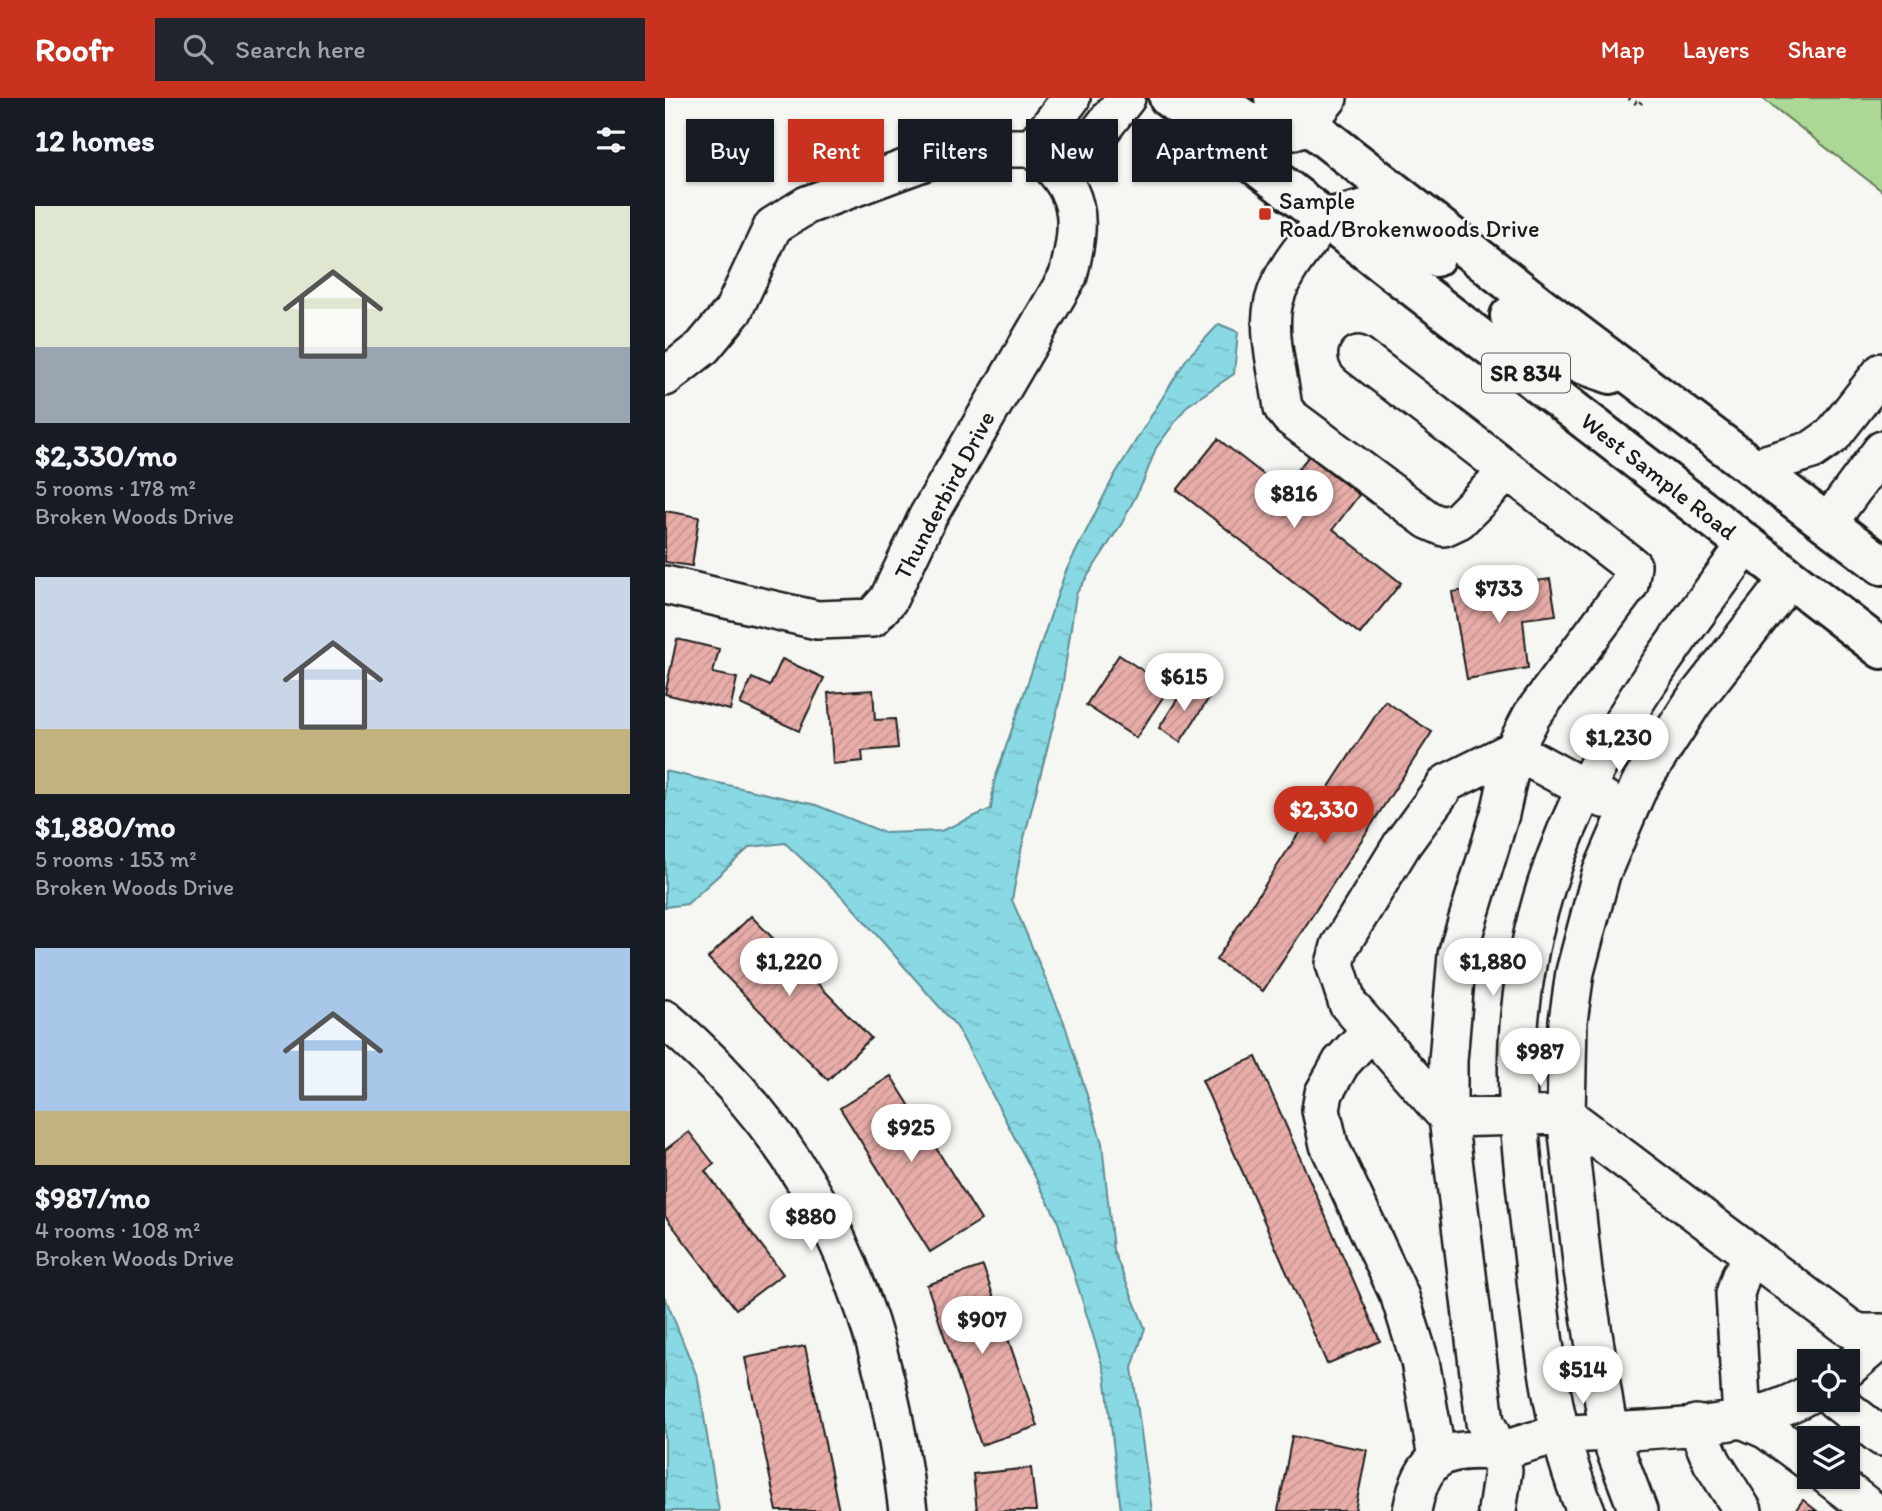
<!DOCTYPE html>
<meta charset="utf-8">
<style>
:root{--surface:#171b24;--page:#20242c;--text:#f1f3f6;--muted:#9ea1a6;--accent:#c8321e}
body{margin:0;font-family:Itim,sans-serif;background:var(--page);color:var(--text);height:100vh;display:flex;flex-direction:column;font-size:26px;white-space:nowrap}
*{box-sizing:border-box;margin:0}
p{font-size:23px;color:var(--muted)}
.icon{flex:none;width:38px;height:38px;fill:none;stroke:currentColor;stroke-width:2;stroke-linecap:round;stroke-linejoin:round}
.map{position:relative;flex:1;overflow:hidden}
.side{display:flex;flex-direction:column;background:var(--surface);width:665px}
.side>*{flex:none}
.top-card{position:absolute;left:21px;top:21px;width:665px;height:63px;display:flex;gap:14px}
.tools{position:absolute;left:1132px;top:1251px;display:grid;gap:14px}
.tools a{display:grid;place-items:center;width:63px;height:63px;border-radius:0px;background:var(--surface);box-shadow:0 2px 5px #0004;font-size:35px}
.price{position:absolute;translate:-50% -60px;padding:0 16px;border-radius:24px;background:#fff;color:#222;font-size:23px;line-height:46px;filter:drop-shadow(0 2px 4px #0008)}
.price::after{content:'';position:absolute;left:50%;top:42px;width:21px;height:16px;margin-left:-10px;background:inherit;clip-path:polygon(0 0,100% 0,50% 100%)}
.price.selected{background:var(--accent);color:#fff}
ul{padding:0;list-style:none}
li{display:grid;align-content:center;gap:14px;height:371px;padding:0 35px}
li span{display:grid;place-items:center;height:217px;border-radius:0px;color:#555}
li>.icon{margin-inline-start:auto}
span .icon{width:126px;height:126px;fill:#fffc;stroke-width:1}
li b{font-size:30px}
h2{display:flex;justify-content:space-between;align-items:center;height:84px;padding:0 35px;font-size:30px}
.pill{padding:0 24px;border-radius:0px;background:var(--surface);box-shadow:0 2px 5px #0004;font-size:24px;line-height:63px}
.pill.selected{background:var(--accent);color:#fff}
header{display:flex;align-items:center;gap:42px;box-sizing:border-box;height:98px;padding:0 35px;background:var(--accent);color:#fff}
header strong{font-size:33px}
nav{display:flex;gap:38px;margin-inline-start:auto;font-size:24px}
.search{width:490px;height:63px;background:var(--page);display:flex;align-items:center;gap:18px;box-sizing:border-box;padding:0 24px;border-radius:0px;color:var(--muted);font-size:26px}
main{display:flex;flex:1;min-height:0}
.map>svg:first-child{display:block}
.pitch{fill:#acd795;stroke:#647a58;stroke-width:2}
.water{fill:url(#water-ripples);stroke:#5d8d94;stroke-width:2}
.building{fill:url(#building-hatch);stroke:#1c1c1c;stroke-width:2}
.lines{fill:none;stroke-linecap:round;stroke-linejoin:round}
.minor-casing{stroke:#1c1c1c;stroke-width:42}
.major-casing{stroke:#1c1c1c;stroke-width:44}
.path{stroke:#1c1c1c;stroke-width:4.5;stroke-dasharray:2 5;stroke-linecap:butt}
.minor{stroke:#f6f6f2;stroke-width:37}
.major{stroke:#f6f6f2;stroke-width:38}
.poi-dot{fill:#c8321e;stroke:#f6f6f2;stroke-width:2.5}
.labels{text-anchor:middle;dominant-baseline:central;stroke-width:5;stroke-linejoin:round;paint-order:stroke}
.shield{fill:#f6f6f2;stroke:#5d5d5c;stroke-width:2}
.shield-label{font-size:23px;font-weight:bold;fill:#1c1c1c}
.poi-label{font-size:24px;fill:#1c1c1c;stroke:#f6f6f2;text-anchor:start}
.street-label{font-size:24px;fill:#1c1c1c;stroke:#f6f6f2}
</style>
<header>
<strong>Roofr</strong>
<div class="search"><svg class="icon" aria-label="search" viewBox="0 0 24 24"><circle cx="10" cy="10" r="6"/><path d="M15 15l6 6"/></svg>Search here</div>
<nav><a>Map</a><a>Layers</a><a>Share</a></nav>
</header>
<main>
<section class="side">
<h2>12 homes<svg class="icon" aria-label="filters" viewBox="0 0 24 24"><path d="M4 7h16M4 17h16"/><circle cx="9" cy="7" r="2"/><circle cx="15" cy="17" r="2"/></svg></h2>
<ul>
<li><span style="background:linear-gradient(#dfe7d0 65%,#9aa5b1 0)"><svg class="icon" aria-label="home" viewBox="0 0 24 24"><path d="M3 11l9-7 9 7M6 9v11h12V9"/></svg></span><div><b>$2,330/mo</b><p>5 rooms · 178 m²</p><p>Broken Woods Drive</p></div></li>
<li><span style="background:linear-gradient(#c9d6e8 70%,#c2b280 0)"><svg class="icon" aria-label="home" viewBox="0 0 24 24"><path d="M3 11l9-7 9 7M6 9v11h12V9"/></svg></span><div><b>$1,880/mo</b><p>5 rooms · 153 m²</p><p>Broken Woods Drive</p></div></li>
<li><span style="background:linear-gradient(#a9c7e8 75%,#c2b280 0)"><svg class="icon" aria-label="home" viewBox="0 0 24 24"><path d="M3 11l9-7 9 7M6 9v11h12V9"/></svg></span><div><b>$987/mo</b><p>4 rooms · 108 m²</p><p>Broken Woods Drive</p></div></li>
</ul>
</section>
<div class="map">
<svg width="1217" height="1413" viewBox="0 0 1217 1413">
<defs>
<pattern id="water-ripples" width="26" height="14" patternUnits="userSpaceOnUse" patternTransform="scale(1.75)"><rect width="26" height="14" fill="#89d9e4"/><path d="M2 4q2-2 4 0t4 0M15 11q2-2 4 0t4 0" fill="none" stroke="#76bac3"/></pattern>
<pattern id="building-hatch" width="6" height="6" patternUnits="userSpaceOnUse" patternTransform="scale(1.75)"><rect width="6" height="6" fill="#e8ada8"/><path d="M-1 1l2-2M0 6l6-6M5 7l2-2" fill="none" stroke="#c69490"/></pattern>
</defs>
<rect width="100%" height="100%" fill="#f6f6f2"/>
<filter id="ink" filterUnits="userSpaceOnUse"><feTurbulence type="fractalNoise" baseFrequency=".0143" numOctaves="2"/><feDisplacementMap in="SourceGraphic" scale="14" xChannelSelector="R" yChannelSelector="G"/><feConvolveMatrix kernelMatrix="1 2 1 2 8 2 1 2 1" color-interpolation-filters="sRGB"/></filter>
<g filter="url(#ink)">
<!-- pitch -->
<path class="pitch" d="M1097,0H1217V93Z"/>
<!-- water -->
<path class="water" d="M554,226L573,234L569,276L522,308L491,350L478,384L457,425L411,496L396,597L357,748L347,802L399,924L437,1045L448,1152L480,1230L467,1270L487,1413H456L440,1276L392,1121L292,929L182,803L120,745L85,749L22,806L0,809V673L151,707L220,735L276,733L326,711L329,684L400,475L449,378L522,260Z
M0,1199L33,1281L54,1413H0Z"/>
<!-- building -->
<path class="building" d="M553,341L617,391L644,358L694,397L668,431L736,485L695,536L512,392Z
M0,413L34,419L27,468L0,464Z
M885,481L891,517L858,521L863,570L802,581L787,494Z
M12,541L54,551L48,575L72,580L65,612L0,596Z
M454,557L504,590L471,640L421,607Z
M117,561L159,580L134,633L75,606L87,580L105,588Z
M522,586L544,600L515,644L494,630Z
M208,592L210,622L230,621L233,650L197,653L198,663L168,666L163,595Z
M720,603L767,634L598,893L551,862Z
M86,818L206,940L163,982L43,860Z
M591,959L715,1243L662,1266L537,982Z
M226,978L316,1122L265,1154L175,1010Z
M24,1034L49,1066L40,1073L118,1176L71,1211L0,1118V1052Z
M318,1168L373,1328L316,1347L262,1187Z
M140,1248L174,1413H112L80,1260Z
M627,1338L702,1352L690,1413H613Z
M366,1370L371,1413H312L308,1376Z
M1138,1402L1152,1413H1130Z"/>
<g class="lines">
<defs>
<path id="minor" d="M642,26L663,0
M368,50L406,0
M398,80L461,0
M661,121C642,145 617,172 609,203C601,235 614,277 618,310L625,319L763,422L779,429L794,422L843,373
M693,257L967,468L964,487L867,617L849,652L782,685L738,745L675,848L670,866L683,906L783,1020
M0,279L38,249L68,213L108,128L142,107L277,57L327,50H368C416,93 418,117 403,178L263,418L223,502L207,520L152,522L0,487
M1091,369L1147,352L1167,338L1217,274
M1163,425L1217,352
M0,921C157,1054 220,1212 243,1413
M706,932L676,965L659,995L656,1012L664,1047L735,1199L755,1263L772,1360
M783,1020V963L792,857L835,716L849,652L939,701
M1183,1270L1217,1241
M1170,1302L1217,1339
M1077,1321L1070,1196L1076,1177L1090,1159
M1077,1321L1102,1332L1144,1363
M1031,1326L1047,1364L1078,1413
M1164,1379L1208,1413
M747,1413C758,1355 779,1350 834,1353L820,1324L783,1020L901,1017L1184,1230L1195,1235H1217
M832,1413L838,1372L834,1353C854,1348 876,1339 896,1337C973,1330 1076,1336 1144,1296
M921,1413C886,1331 878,1242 868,1155C859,1075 847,997 855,917C874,722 971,597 1082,446
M973,1413L944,1336L918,1173L901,1017L903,923L910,874L936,776L975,686L1028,604L1125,480"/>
<path id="major" d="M504,0L1217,551
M550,0C579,22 605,47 642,26
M609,0L875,208L1217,467
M661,121L699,111L731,129L770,159
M845,218L897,259L946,276"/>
</defs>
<!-- minor casing -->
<use href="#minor" class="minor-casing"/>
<!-- major casing -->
<use href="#major" class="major-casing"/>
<!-- path -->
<path class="path" d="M964,0L974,7L979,0"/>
<!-- minor -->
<use href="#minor" class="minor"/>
<!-- major -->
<use href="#major" class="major"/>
</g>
</g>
<!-- markers -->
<rect class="poi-dot" x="593" y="109" width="14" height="14" rx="3.5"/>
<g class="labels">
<!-- shield labels -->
<rect class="shield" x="817" y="255.5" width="88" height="39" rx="5"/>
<g class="shield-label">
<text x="861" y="275">SR 834</text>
</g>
<!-- poi labels -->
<g class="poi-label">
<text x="614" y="102">Sample<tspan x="614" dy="28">Road/Brokenwoods Drive</tspan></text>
</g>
<!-- street labels -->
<g class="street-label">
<text transform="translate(994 378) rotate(38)">West Sample Road</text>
<text transform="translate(279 397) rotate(-62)">Thunderbird Drive</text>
</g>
</g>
</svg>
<div class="tools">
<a><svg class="icon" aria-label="locate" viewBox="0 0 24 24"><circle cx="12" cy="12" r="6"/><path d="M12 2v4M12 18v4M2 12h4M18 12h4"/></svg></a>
<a><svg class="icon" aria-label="layers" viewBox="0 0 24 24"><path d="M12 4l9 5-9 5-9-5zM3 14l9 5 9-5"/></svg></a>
</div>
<b class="price" style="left:629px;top:432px">$816</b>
<b class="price" style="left:834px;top:527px">$733</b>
<b class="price" style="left:519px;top:615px">$615</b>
<b class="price" style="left:954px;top:676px">$1,230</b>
<b class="price selected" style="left:659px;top:748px">$2,330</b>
<b class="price" style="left:124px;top:900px">$1,220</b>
<b class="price" style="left:828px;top:900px">$1,880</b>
<b class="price" style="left:875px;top:990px">$987</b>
<b class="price" style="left:246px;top:1066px">$925</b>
<b class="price" style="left:146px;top:1155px">$880</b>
<b class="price" style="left:317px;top:1258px">$907</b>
<b class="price" style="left:918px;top:1308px">$514</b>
<div class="top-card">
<a class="pill">Buy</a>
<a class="pill selected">Rent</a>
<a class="pill">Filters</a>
<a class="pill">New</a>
<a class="pill">Apartment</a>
</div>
</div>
</main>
